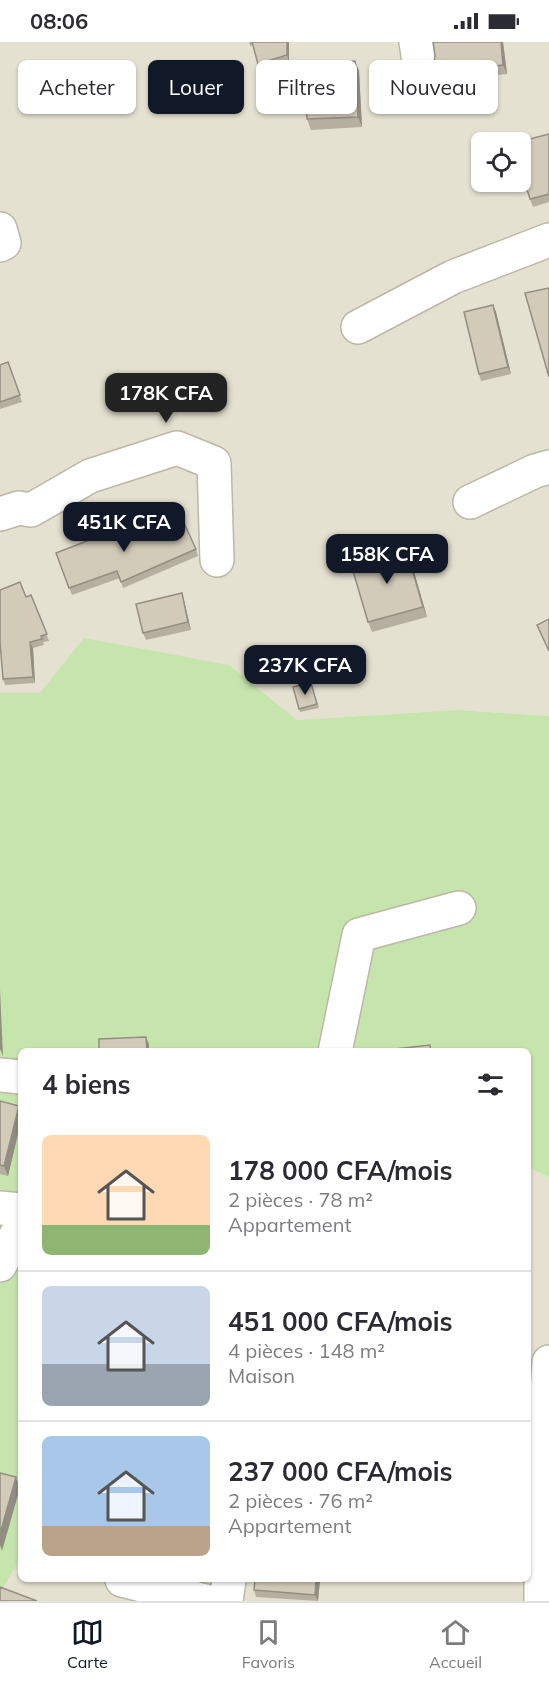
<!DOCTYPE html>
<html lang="fr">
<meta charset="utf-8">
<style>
:root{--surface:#fff;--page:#f7f7f7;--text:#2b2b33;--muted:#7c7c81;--line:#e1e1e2;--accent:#111827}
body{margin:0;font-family:Mulish,sans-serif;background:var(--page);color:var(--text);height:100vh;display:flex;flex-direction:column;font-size:22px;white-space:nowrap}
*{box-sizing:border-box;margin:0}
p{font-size:20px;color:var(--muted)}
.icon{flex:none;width:33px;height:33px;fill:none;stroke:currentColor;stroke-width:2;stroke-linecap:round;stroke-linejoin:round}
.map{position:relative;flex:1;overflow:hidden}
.panel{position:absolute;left:18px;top:1006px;width:513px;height:534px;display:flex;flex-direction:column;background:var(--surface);border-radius:9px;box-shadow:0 2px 4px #0004}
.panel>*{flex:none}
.hud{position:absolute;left:18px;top:18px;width:513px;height:54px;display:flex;gap:12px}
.controls{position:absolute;left:471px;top:90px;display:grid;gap:12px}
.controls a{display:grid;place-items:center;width:60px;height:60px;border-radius:9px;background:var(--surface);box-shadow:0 2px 4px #0004;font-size:30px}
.price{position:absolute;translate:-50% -51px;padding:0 14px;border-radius:12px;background:var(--accent);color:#fff;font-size:20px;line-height:39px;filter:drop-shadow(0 2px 3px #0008)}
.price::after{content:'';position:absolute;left:50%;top:36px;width:18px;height:14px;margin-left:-9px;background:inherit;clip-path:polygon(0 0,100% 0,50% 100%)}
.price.on{background:#222;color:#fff}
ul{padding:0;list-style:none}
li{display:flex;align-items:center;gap:18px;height:150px;padding:0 24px}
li+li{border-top:2px solid var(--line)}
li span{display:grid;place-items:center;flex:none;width:168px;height:120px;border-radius:9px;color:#555}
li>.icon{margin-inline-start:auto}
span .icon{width:72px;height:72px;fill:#fffc;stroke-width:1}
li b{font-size:26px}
h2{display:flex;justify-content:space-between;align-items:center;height:72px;padding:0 24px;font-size:26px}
.tag{padding:0 21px;border-radius:9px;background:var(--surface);box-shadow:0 2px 4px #0004;font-size:21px;line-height:54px}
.tag.on{background:var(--accent);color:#fff}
.status{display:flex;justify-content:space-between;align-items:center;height:42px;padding:0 30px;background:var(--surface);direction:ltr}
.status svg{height:16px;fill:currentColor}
.tab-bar{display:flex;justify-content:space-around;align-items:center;height:84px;border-top:2px solid var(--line);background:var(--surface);font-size:16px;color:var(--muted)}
.tab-bar a{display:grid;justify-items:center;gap:3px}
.tab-bar .on{color:var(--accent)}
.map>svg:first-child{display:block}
.residential{fill:#e5e1d1;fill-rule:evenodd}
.green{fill:#c5e5ac}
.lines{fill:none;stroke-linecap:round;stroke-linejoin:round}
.minor-casing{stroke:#bcb7a6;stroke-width:36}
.minor{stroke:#fff;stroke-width:33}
.wall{fill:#b5af9f}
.shaded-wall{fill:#938e82}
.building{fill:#d2cbb9;stroke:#938e82;stroke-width:1.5}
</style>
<div class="status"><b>08:06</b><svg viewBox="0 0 49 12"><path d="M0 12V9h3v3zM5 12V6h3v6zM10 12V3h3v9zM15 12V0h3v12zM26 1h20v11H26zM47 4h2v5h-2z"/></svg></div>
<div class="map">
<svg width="549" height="1559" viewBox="0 0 549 1559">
<rect width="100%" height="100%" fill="#f1eee3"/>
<!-- residential -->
<path class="residential" d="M0,0H549V674L458,668L297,678L229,623L40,651H0ZM482,100H520V140H482Z
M528,1125L549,1135V1559H0V1551L21,1516V1538H528Z"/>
<!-- green -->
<path class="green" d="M84,596L229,623L297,678L458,668L549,674V1135L528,1125V1010H21V1516L0,1551V651H40Z"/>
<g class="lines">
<defs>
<path id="minor" d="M416,0L420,26
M0,187L4,201L0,203
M358,285L453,235L549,198
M470,460L535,429L549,425
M0,472L19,466L31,468L90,434L177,406L214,421L217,518
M335,1010L359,893L459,866
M0,1033L21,1035
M0,1166L21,1168
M0,1223L21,1184
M122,1538L205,1559
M226,1559L229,1538
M541,1559V1452L549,1320"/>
</defs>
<!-- minor casing -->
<use href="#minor" class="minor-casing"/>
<!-- minor -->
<use href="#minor" class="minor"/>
</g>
<!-- wall -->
<path class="wall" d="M249,0H289V20L261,28L253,3L250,4Z
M503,0L507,32L436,40L433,31Z
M355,19L359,29L362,85L311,88L307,77Z
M549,92V160L533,165L530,157Z
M493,263L496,270L511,332L481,339L479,332Z
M8,320L22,360L0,367V323Z
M134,488L196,507L198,514L123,546L120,536L72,553L56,511Z
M410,516L427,575L372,590L368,580Z
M0,548L26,555L31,553L49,599L43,600L44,603L33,606L35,641L5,643L3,637L1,607L0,608Z
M184,559L191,588L146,598L143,591Z
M311,641L319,666L300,670L293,645Z
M0,1059L21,1070V1079L8,1134L0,1132Z
M255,1538H320L318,1559L256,1555L254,1548Z"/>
<!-- shaded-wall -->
<path class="shaded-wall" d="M287,0H289V20L287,13Z
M501,0H503L507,32L503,23Z
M355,19L359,29L362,85L358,75Z
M493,263L496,270L511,332L508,325Z
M406,506L410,516L427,575L423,565Z
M182,551L184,559L191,588L188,580Z
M30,600L33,606L35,641L33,635Z
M0,947L3,1014L0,1007Z
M146,995L149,1002V1010H147Z
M19,1064L21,1070V1079L8,1134L4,1124Z
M16,1435L20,1446L2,1509L0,1503V1492Z
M316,1538H320L318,1559L315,1553Z"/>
<!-- building -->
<path class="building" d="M252,0H287V13L258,22Z
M433,0H501L503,23L433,31L435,14Z
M355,19L358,75L307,77L304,22Z
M549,92V152L530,157L520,125V100H518Z
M549,246V335L525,251Z
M493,263L508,325L479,332L464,270Z
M8,320L20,353L0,360V323Z
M131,481L134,488L184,481L196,507L121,540L117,529L69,546L56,511L87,499V496Z
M406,506L423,565L368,580L351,522Z
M20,540L26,555L31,553L47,592L41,594L42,597L30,600L33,635L3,637L0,600V548Z
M182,551L188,580L143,591L136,562Z
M549,577V609L537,583Z
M311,641L317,662L299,667L293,645Z
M146,995L147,1010H99V997Z
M430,1003L431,1010H395V1007Z
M0,1059L19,1064L4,1124L0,1123Z
M0,1431L16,1435L0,1492Z
M255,1538H316L315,1553L254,1548Z
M0,1545L37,1559H0Z"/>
</svg>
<div class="controls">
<a><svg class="icon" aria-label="locate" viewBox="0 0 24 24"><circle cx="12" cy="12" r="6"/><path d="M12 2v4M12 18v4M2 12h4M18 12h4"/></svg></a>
</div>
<b class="price on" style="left:166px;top:382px">178K CFA</b>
<b class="price" style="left:124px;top:511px">451K CFA</b>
<b class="price" style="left:387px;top:543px">158K CFA</b>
<b class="price" style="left:305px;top:654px">237K CFA</b>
<div class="hud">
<a class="tag">Acheter</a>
<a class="tag on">Louer</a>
<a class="tag">Filtres</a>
<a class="tag">Nouveau</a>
</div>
<section class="panel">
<h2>4 biens<svg class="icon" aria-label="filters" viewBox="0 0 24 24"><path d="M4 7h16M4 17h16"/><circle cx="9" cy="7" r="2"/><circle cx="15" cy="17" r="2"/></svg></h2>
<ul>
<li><span style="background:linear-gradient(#ffd9b3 75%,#8fb573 0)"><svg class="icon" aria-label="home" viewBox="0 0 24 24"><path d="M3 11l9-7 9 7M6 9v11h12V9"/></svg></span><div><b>178 000 CFA/mois</b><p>2 pièces · 78 m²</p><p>Appartement</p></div></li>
<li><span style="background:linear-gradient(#c9d6e8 65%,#9aa5b1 0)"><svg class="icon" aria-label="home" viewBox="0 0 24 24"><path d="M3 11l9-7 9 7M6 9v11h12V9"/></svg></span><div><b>451 000 CFA/mois</b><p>4 pièces · 148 m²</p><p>Maison</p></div></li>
<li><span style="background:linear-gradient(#a9c7e8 75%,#b9a48a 0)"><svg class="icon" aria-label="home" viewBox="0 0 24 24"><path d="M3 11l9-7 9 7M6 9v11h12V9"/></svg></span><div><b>237 000 CFA/mois</b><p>2 pièces · 76 m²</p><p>Appartement</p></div></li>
</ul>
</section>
</div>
<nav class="tab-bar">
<a class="on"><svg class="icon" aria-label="map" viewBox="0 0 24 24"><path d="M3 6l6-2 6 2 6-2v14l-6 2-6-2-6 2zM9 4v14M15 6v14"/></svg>Carte</a>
<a><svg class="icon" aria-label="saved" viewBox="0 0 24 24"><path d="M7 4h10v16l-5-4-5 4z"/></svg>Favoris</a>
<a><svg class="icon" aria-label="home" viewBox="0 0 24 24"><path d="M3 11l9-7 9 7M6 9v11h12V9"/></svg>Accueil</a>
</nav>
